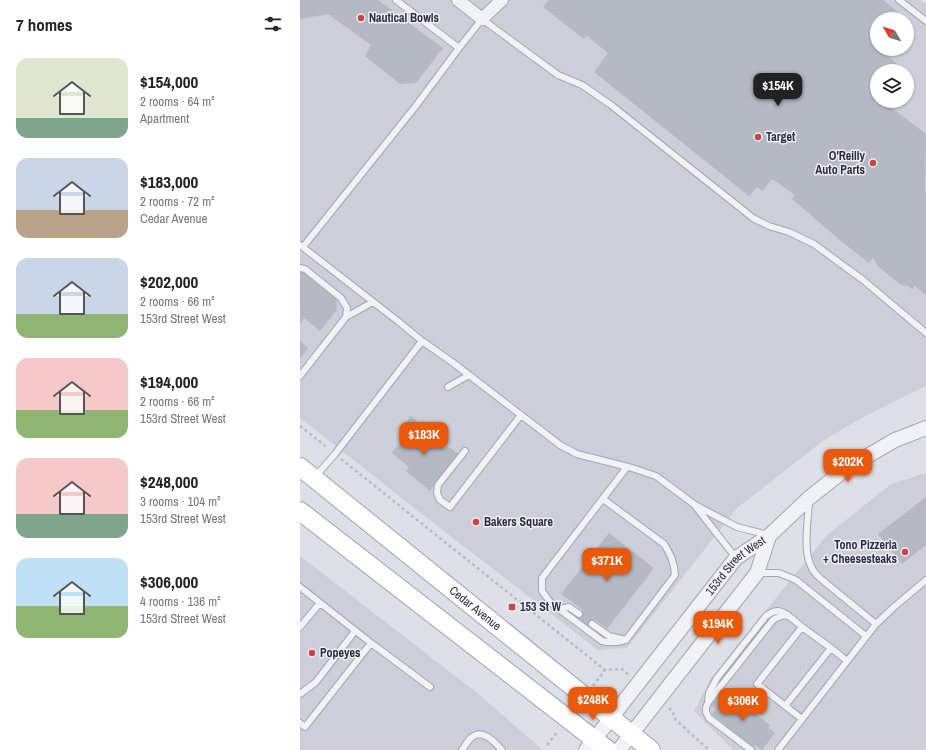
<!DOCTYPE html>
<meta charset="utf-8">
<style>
:root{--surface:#fff;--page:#f2f2f2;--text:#222;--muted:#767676;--accent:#ea580c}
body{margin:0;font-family:"Archivo Narrow",sans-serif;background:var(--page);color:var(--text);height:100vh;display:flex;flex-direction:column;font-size:15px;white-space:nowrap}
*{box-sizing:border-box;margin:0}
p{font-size:13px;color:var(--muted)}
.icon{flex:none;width:22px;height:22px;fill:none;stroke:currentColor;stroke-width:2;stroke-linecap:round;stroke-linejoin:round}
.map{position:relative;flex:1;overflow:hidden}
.drawer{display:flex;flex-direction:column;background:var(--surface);width:300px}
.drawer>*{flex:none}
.needle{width:26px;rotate:308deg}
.tools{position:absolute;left:570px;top:12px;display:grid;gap:8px}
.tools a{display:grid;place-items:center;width:44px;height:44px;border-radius:50%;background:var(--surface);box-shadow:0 1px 3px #0004;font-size:20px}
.price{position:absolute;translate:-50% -34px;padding:0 9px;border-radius:8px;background:var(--accent);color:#fff;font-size:13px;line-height:26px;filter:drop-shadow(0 1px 2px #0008)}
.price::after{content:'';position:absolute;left:50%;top:24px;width:12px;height:9px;margin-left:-6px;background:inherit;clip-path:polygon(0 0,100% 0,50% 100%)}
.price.current{background:#222;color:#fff}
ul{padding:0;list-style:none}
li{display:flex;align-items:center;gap:12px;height:100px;padding:0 16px}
li span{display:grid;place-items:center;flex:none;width:112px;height:80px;border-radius:12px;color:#555}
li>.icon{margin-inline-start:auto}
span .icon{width:48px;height:48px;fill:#fffc;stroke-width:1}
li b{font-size:17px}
h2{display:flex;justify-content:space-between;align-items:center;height:48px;padding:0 16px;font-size:17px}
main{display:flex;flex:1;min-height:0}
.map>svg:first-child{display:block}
.built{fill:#cccfd9;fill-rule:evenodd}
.building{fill:#b5b9c4}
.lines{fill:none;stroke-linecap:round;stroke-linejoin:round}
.service-casing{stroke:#a4a6b1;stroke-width:8}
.minor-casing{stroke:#a4a6b1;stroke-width:14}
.tertiary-casing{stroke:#a4a6b1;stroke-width:16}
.primary-casing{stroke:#9ea3b3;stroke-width:20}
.path{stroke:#b9bbc2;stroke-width:2.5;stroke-dasharray:3 3;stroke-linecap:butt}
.service{stroke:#f1f2f6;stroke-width:6}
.minor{stroke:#f1f2f6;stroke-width:12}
.tertiary{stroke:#f1f2f6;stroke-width:14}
.primary{stroke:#fff;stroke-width:18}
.poi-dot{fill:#c44;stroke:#edeff5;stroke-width:1.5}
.labels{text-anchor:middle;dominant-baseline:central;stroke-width:3;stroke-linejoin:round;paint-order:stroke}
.poi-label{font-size:12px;font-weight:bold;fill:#282c3e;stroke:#edeff5;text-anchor:start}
.street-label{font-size:12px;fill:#282c3e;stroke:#edeff5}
</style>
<main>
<section class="drawer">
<h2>7 homes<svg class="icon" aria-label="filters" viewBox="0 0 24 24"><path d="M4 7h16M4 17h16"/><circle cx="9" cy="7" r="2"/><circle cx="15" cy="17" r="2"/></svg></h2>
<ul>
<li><span style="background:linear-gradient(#dfe7d0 75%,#7fa58c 0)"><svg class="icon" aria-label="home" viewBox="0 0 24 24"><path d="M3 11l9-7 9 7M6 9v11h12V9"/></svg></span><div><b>$154,000</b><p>2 rooms · 64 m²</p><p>Apartment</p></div></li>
<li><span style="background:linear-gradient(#c9d6e8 65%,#b9a48a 0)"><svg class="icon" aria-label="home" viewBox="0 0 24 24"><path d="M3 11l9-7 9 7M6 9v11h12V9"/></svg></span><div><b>$183,000</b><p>2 rooms · 72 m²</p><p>Cedar Avenue</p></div></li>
<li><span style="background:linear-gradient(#c9d6e8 70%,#8fb573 0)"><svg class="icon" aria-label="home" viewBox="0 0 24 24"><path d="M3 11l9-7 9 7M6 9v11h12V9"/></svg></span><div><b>$202,000</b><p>2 rooms · 66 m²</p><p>153rd Street West</p></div></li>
<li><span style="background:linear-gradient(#f6c9c9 65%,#8fb573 0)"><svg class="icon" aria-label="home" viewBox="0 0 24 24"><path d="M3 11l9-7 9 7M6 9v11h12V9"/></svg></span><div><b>$194,000</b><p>2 rooms · 66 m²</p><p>153rd Street West</p></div></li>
<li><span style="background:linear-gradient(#f6c9c9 70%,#7fa58c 0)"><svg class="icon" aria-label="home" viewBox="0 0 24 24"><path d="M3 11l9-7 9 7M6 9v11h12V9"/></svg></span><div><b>$248,000</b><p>3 rooms · 104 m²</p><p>153rd Street West</p></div></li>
<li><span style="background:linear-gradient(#bfe0f5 60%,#8fb573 0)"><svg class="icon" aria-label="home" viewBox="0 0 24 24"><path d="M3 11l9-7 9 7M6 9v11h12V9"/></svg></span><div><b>$306,000</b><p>4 rooms · 136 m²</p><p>153rd Street West</p></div></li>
</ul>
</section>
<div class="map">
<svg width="626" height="750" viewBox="0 0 626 750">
<rect width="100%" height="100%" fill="#dee0e7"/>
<!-- built -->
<path class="built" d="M0,0H620L626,4V386L567,415L524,440L437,508L327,648L298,650L127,518L0,418ZM577,19H607V49H577ZM577,71H607V101H577Z
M626,473V750H433L394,711L411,678L527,535L591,484Z
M0,556L176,692L243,750H0Z"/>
<!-- building -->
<path class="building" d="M0,0H78L143,48L116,83L100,84L65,56L71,45L28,14L0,19Z
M249,0H583L599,13L594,19H577V49H585L583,52L599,65L594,71H577V93L575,95L577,96V101H583L626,134L625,192L626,193V295L615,286L612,289L608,286L601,285L579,267L573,258L569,263L541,241L492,199L495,195L472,179L462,191L457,187L449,196L294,72L308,53L287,36L284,39L243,7Z
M2,269L36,296L37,310L20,331L4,318L0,324V271Z
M0,341L8,348L0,359Z
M111,416L118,422L115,426L145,449L147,446L159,454L130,491L106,471L109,467L92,453L109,431L103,426Z
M626,497V545L602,564L578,534Z
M309,533L354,568L307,629L295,620L289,628L277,618L283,610L261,594Z
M427,695L437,703L439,700L447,706V707L470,725L468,728L475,733L462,750L455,745L454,748L434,732L433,733L426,728L427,726L411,714L416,709L411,705L418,696L423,700Z"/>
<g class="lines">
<defs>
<path id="service" d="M96,0L159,48
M599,0L626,21
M0,245L99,322L122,341L152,362L260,445L277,454L332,468L356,476L395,505L437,527L468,535
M3,247L115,107L159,48L182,19L258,75L282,85L311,105L453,218L469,226L489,232L514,244L563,280L626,333
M0,268L5,269L41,298L47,308L46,317
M0,376L46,317L73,302
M148,387L169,375
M165,451L138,485L137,493L140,500L150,507L221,415
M15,477L35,454L122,341
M303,499L364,544C371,555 374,562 375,575L326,640C318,643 311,643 302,641L251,603L242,591V578L327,467
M509,502C508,519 504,545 509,561C511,568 515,574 521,579L576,624
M396,507L436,558
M457,573H479L496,580L566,636
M0,587L71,643L130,687
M259,609L269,607L279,614
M292,624L309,636L326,640
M0,627L20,603
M531,648L547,661
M0,694L16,682L55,631
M408,701L409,693L417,678L466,616C475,610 478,609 488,615
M485,706L531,648L502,627L457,684L502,719
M0,723L5,727L71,643
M162,750C165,746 168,740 172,737C183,728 195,743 202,750
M451,750L409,718L406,712V707L409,701L473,620C488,611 490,617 502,627
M478,750L576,624L594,607L626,580"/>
<path id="minor" d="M158,0L182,19L202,0"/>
<g id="tertiary">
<path id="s1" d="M286,750L436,558L469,536L509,498L547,468L595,440L626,428"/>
<path d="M319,750L457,573L469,536"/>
</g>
<g id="primary">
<path id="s2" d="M0,467L351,750"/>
<path d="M0,511L308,750"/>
</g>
</defs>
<!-- service casing -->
<use href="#service" class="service-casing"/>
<!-- minor casing -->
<use href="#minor" class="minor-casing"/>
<!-- tertiary casing -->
<use href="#tertiary" class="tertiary-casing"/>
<!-- primary casing -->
<use href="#primary" class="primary-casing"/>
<!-- path -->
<path class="path" d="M0,426L28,448
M41,459L305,670L322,669L329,675
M293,686L305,670
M369,708L373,712L375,719L409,750
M247,745L258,731"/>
<!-- service -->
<use href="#service" class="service"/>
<!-- minor -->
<use href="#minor" class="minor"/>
<!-- tertiary -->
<use href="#tertiary" class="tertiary"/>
<!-- primary -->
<use href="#primary" class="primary"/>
</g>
<!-- markers -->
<g class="poi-dot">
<circle cx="61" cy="18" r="4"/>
<circle cx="458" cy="137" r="4"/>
<circle cx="573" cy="163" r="4"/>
<circle cx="176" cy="522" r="4"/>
<circle cx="605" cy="552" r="4"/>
<rect x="208" y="603" width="8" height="8" rx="2"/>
<circle cx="12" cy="653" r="4"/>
</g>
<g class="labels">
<!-- poi labels -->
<g class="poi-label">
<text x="69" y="18">Nautical Bowls</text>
<text x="466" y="137">Target</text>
<text x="565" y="156" text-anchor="end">O'Reilly<tspan x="565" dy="14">Auto Parts</tspan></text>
<text x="184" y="522">Bakers Square</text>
<text x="597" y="545" text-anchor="end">Tono Pizzeria<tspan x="597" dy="14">+ Cheesesteaks</tspan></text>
<text x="220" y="607">153 St W</text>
<text x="20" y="653">Popeyes</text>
</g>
<!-- street labels -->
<g class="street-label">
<text stroke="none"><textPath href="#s1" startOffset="238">153rd Street West</textPath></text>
<text stroke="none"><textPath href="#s2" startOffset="225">Cedar Avenue</textPath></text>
</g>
</g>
</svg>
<div class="tools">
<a><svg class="needle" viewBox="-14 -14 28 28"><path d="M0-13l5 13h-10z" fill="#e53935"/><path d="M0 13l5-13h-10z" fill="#767676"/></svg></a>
<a><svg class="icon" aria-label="layers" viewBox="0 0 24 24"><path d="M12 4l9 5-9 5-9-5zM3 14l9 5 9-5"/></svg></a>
</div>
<b class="price current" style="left:478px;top:107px">$154K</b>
<b class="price" style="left:124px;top:456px">$183K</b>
<b class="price" style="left:548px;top:483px">$202K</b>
<b class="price" style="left:307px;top:582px">$371K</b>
<b class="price" style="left:418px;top:645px">$194K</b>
<b class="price" style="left:293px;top:721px">$248K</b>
<b class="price" style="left:443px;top:722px">$306K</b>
</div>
</main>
